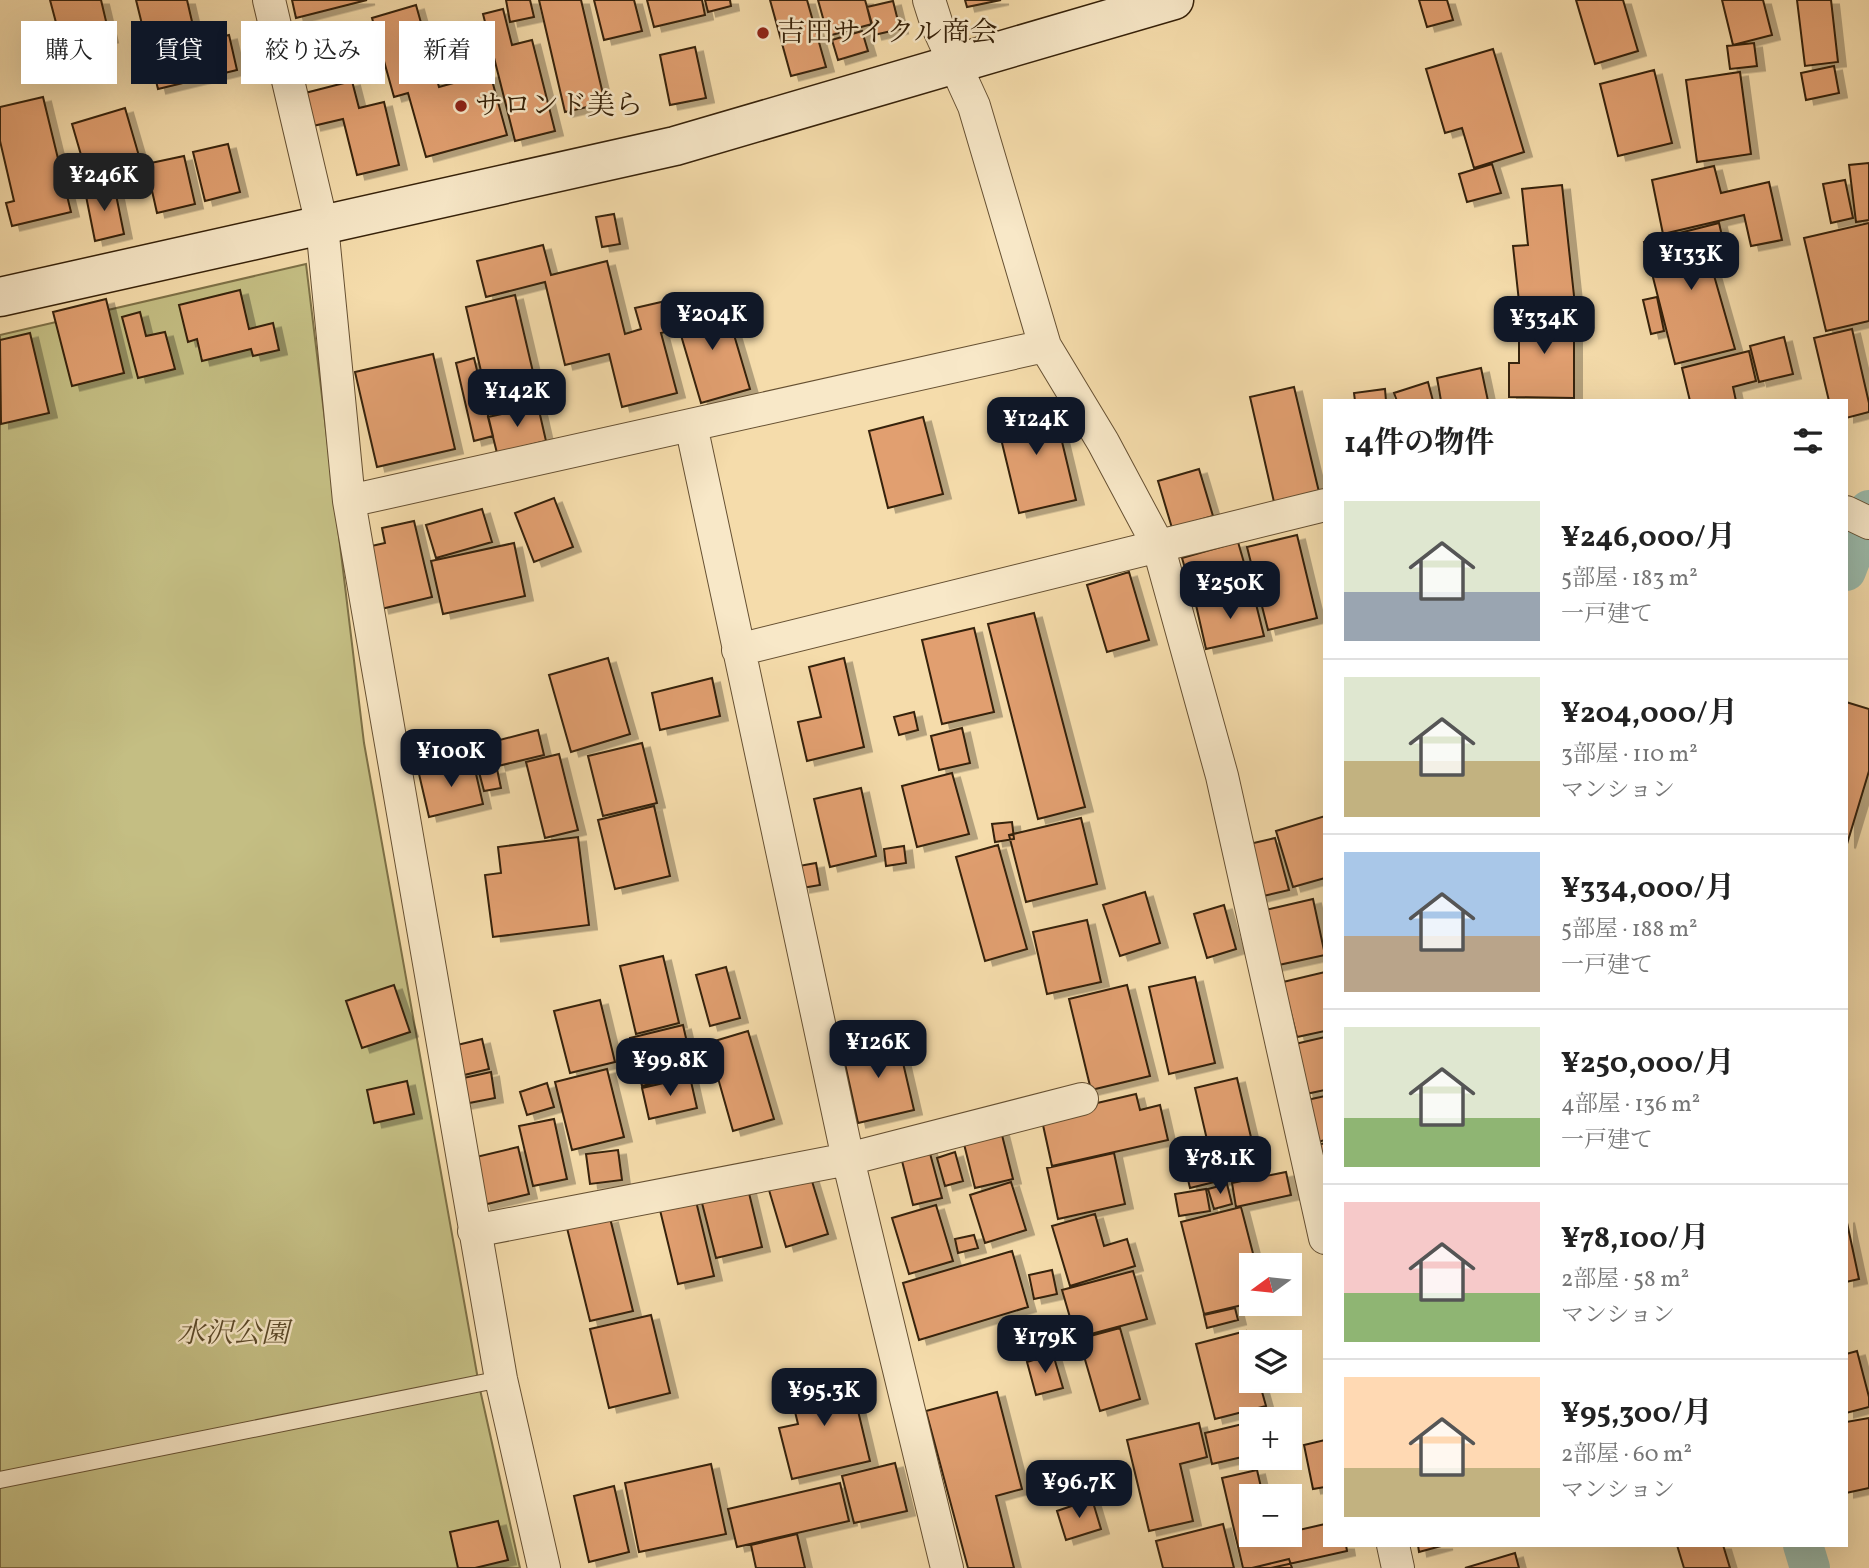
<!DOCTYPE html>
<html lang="ja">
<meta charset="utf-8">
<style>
:root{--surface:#fff;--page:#f6f6f6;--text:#222;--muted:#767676;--line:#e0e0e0;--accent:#111827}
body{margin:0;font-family:Vollkorn,"Noto Serif JP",serif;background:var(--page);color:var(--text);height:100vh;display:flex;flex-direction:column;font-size:26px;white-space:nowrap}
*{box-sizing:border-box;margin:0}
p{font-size:23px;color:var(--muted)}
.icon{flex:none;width:38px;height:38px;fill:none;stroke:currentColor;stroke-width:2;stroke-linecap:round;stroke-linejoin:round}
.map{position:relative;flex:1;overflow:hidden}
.side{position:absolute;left:1323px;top:399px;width:525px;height:1148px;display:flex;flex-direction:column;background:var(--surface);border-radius:0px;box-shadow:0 7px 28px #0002}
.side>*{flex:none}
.banner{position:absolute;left:21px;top:21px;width:665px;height:63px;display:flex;gap:14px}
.needle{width:46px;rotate:255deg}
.buttons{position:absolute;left:1239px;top:1253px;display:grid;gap:14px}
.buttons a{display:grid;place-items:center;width:63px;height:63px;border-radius:0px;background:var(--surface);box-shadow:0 7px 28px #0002;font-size:35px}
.price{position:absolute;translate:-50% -60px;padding:0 16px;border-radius:14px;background:var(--accent);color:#fff;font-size:23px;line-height:46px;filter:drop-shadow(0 2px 4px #0008)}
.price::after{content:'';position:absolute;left:50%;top:42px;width:21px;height:16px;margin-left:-10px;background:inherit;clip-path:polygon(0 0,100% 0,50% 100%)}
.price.selected{background:#222;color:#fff}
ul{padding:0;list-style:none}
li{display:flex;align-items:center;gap:21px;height:175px;padding:0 21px}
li+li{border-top:2px solid var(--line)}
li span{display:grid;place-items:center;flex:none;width:196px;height:140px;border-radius:0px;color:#555}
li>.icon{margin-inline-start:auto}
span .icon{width:84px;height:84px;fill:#fffc;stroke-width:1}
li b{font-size:30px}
h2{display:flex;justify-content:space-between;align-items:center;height:84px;padding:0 21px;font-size:30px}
.chip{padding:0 24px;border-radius:0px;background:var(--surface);box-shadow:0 7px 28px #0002;font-size:24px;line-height:63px}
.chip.selected{background:var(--accent);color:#fff}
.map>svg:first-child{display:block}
.green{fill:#c4be83;stroke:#7d7046;stroke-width:2}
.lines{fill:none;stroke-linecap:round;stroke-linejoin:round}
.canal{stroke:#9cbbab;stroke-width:40}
.building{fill:#e19f70;stroke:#362109;stroke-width:2;filter:url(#shadow)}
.lane-casing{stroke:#665032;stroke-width:18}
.street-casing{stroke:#665032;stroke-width:34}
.secondary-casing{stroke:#362109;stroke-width:41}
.lane{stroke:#f8e8c8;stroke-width:16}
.street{stroke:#f8e8c8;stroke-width:32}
.secondary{stroke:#f8e8c8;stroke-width:38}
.poi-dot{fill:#8f2418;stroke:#f8e8c8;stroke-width:2.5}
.labels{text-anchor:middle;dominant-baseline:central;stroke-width:5;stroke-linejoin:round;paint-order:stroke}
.poi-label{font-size:28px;fill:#362109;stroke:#f8e8c8;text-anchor:start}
.park-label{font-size:28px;font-style:italic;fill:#5a4828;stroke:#f8e8c8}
</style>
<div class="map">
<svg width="1869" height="1568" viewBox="0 0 1869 1568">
<defs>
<filter id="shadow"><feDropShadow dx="8" dy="4.5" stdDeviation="0" flood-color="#0004"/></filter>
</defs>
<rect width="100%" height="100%" fill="#f5dcab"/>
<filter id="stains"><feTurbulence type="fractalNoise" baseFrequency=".00286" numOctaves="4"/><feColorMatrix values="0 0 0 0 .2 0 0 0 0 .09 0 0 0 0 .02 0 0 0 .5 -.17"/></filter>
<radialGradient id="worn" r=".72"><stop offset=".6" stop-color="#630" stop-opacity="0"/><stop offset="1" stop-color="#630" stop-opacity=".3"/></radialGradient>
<!-- green -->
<path class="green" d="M306,264L364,743L479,1385L520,1568H0V335Z"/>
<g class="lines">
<!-- canal -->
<path class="canal" d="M1846,571L1869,510
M1803,1545L1810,1568"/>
</g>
<!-- building -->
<path class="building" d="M50,0H101L110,38L63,49Z
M136,0H187L197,43L229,35L237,70L158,89Z
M292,0H367L296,18Z
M506,0H530L534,17L510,22Z
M539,0H581L605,103L565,112Z
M594,0H634L642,31L604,40Z
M647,0H702L705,15L654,27Z
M705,0H730L731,6L708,12Z
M770,0H807L826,67L791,76Z
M818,0H865L872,24L828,36Z
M965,0H1001L967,7Z
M1419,0H1447L1453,20L1427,27Z
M1576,0H1623L1638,51L1595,64Z
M1722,0H1763L1772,35L1733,45Z
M1797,0H1831L1838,62L1805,66Z
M893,1L900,29L874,35L867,7Z
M416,5L439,87L490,73L507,135L426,157L408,93L394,97L372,18Z
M503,9L512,45L532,40L555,131L515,141L483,14Z
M862,31L868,51L838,60L832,40Z
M1754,43L1757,66L1730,69L1727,46Z
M695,47L706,98L670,105L660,55Z
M1493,49L1524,152L1474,168L1462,128L1445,133L1426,69Z
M1834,66L1839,93L1806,100L1801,73Z
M1654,70L1672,143L1618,156L1600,84Z
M1740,72L1751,154L1697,162L1686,80Z
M352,81L359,108L384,102L399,165L357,175L343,119L313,126L305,93Z
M43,97L71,212L12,226L6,203L14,201L0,141V107Z
M125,108L139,156L86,172L72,124Z
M228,144L240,192L205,201L193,152Z
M184,156L195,204L157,213L146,164Z
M1869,163V220L1856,222L1849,165Z
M1492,164L1501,193L1467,202L1459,174Z
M1714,166L1721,193L1769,182L1782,240L1751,246L1744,215L1663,234L1652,180Z
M1845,180L1853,218L1831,223L1823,184Z
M114,185L124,234L95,241L85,191Z
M1562,185L1575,305L1520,311L1513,246L1528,245L1522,189Z
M614,214L620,244L602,247L596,217Z
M1719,223L1726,253L1709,258L1735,349L1675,364L1644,242Z
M1869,223V321L1826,331L1804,238Z
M543,245L551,275L607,261L625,334L641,329L635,308L670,300L677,329L661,333L677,393L622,407L609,354L565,365L545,282L486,297L477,261Z
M240,290L249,329L273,323L279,350L253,356L251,349L202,361L197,339L188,342L179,305Z
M515,295L540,402L491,414L466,307Z
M1657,297L1664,331L1651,334L1643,300Z
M106,299L124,373L72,386L53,312Z
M724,301L750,389L701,403L675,315Z
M1519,311H1574V398L1509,397V363H1519Z
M140,312L146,336L165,332L175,369L138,378L122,317Z
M1852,329L1869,403V412L1846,418V401H1829L1814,338Z
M30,333L49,413L1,424L0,340Z
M1784,337L1793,374L1759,382L1750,346Z
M1749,351L1756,381L1733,387L1736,401H1690L1682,368Z
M433,354L455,449L377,467L355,372Z
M474,358L493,436L474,441L456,363Z
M1481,368L1488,401H1441L1437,378Z
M1428,382L1433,401H1397L1394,393Z
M1294,387L1319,492L1274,502L1250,397Z
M1385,389L1386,401H1355L1354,393Z
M1052,400L1076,500L1019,513L995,414Z
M538,406L546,441L497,453L488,417Z
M923,417L943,494L888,508L869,431Z
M1199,469L1213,516L1172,528L1158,481Z
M554,498L573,547L534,562L515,513Z
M482,509L492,542L436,558L426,525Z
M414,521L432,597L381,609L367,547L385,543L382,528Z
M1297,535L1317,618L1268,630L1247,547Z
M1238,542L1247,573L1191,589L1182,558Z
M514,543L525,596L443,614L431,561Z
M1129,572L1149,640L1107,652L1087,585Z
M1253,592L1264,636L1206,649L1196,605Z
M1034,613L1085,807L1038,819L988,624Z
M974,628L994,712L942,724L922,640Z
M608,658L630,734L571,752L549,675Z
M844,658L864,747L807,761L798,722L821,717L809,667Z
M712,678L720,716L660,730L652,693Z
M1846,702L1869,709V771L1847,844Z
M914,712L918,730L899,735L894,717Z
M962,728L970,763L939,770L931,736Z
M538,730L544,755L498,766L492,742Z
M642,743L657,803L603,816L588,756Z
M559,754L578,830L545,838L526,762Z
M473,761L483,804L429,817L419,774Z
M497,769L501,788L484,791L479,772Z
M952,773L969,834L917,847L902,786Z
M861,788L876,856L830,867L814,799Z
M654,806L670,876L615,889L598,820Z
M1325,816V878L1293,887L1276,831Z
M1081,818L1097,884L1026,902L1009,835Z
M1012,822L1014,839L995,842L992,824Z
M578,837L589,925L493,937L485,875L501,873L498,847Z
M1275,838L1289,890L1259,897L1245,845Z
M998,845L1027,949L985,961L956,857Z
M904,846L906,863L886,866L884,849Z
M816,863L820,885L802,888L799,866Z
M1145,892L1160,943L1120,956L1103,905Z
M1313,899L1325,955L1274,966L1261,911Z
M1224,905L1236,949L1207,958L1194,914Z
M1087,920L1101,982L1047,994L1033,932Z
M663,956L679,1023L636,1034L620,966Z
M726,967L740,1018L710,1026L696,975Z
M1325,972V1031L1297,1037L1283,982Z
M1195,977L1215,1063L1169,1074L1149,987Z
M394,985L410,1032L362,1048L346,1001Z
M1127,985L1150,1076L1091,1090L1069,999Z
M600,1000L615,1062L570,1073L554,1011Z
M683,1025L694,1073L642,1086L630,1038Z
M748,1031L774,1119L733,1131L708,1043Z
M897,1037L914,1110L858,1123L842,1050Z
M1325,1037V1090L1306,1094L1295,1044Z
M482,1039L489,1069L460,1076L453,1046Z
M607,1069L624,1137L572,1150L555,1082Z
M491,1072L495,1098L464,1104L459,1079Z
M690,1077L697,1108L649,1119L642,1088Z
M1237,1078L1259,1171L1190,1188L1181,1150L1208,1144L1195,1088Z
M407,1081L414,1114L374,1123L367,1090Z
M547,1083L554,1107L527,1115L520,1092Z
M1136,1094L1140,1110L1160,1105L1168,1140L1052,1166L1041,1116Z
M1325,1096V1140L1318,1142L1307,1100Z
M554,1119L567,1179L533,1186L519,1126Z
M1000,1127L1013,1179L975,1188L962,1136Z
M1325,1143V1177L1317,1145Z
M928,1146L942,1198L913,1205L900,1153Z
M518,1147L529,1194L483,1205L472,1158Z
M618,1150L622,1180L590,1184L586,1154Z
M955,1152L963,1181L945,1186L937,1158Z
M1114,1153L1125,1204L1058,1219L1047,1168Z
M808,1168L828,1234L786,1247L766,1180Z
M1286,1172L1291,1195L1236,1207L1232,1183Z
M1011,1182L1026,1230L985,1243L970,1195Z
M1227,1184L1232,1204L1214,1209L1208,1189Z
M748,1189L762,1247L716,1258L701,1199Z
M1206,1189L1210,1211L1179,1216L1175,1194Z
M695,1197L714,1276L678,1284L659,1206Z
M936,1205L953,1261L909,1274L892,1218Z
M1241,1207L1256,1265H1251V1303L1204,1314L1181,1222Z
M1095,1214L1104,1246L1127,1239L1135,1266L1070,1286L1052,1226Z
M610,1218L633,1311L590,1321L567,1228Z
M1846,1218L1859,1279L1846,1282Z
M974,1235L978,1248L958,1253L955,1239Z
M1012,1251L1028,1307L919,1340L903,1283Z
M1052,1270L1057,1294L1034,1299L1029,1275Z
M1133,1271L1147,1319L1076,1338L1062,1290Z
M1235,1308L1238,1320L1207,1328L1204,1315Z
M651,1315L670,1393L609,1408L590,1329Z
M1120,1328L1140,1399L1100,1411L1079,1339Z
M1246,1331L1251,1350V1381H1259L1266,1406L1215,1419L1196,1344Z
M1857,1351L1869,1397V1407L1846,1413V1354Z
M1053,1354L1063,1388L1036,1395L1027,1362Z
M849,1373L870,1461L792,1479L779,1428L798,1424L789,1387Z
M997,1392L1022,1489L996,1496L1014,1568H968L926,1411Z
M1869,1418V1488L1846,1493V1422Z
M1251,1422V1455L1212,1464L1205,1433Z
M1199,1423L1207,1457L1180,1464L1193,1521L1149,1531L1127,1440Z
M1325,1440V1487L1313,1489L1304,1445Z
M895,1463L907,1511L854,1523L842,1476Z
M711,1464L726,1534L639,1552L625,1483Z
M1257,1470L1263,1496H1251V1535H1290V1532L1325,1524V1545H1346L1347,1551L1271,1568H1243L1222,1478Z
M840,1483L849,1521L737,1547L728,1509Z
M614,1486L629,1552L589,1562L574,1496Z
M1092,1499L1101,1529L1066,1540L1057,1511Z
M498,1521L508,1560L475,1568H458L450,1532Z
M1223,1524L1234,1568H1163L1156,1541Z
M797,1534L805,1568H756L751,1545Z
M1418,1545H1445L1419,1552Z
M1677,1545H1723L1730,1568H1684Z
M1515,1553L1519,1568H1465Z
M1289,1559L1292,1568H1252Z"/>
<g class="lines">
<defs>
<path id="lane" d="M0,1480L501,1379"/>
<path id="street" d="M269,0L322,225L349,501L501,1379L544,1568
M929,0L937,25L974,106L1045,346L1103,442L1158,545L1222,776L1325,1238
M691,425L848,1159L947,1568
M349,501L1045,346
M1846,512L1869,523
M738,650L1325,505
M474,1231L848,1159L1082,1099
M1393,1545L1398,1568"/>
<path id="secondary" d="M0,297L675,146L1174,0"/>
</defs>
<!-- lane casing -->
<use href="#lane" class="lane-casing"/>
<!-- street casing -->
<use href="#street" class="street-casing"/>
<!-- secondary casing -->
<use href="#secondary" class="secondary-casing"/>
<!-- lane -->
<use href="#lane" class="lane"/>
<!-- street -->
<use href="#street" class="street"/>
<!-- secondary -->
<use href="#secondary" class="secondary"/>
</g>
<!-- markers -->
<g class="poi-dot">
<circle cx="763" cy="33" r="7"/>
<circle cx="461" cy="106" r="7"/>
</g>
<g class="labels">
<!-- poi labels -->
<g class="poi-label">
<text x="777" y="33">吉田サイクル商会</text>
<text x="475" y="106">サロンド美ら</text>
</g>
<!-- park labels -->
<g class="park-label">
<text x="233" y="1334">水沢公園</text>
</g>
</g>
<rect width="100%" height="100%" filter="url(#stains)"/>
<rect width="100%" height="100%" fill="url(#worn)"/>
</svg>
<div class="buttons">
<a><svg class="needle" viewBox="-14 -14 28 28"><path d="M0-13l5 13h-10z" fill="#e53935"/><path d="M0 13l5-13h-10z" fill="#767676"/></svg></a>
<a><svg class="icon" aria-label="layers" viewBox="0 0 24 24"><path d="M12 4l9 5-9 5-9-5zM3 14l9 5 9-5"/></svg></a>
<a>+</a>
<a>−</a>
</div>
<b class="price selected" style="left:104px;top:213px">¥246K</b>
<b class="price" style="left:1691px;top:292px">¥133K</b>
<b class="price" style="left:712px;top:352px">¥204K</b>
<b class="price" style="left:1544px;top:356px">¥334K</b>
<b class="price" style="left:517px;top:429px">¥142K</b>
<b class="price" style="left:1036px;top:457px">¥124K</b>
<b class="price" style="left:1230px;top:621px">¥250K</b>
<b class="price" style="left:451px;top:789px">¥100K</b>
<b class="price" style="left:878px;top:1080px">¥126K</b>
<b class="price" style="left:670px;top:1098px">¥99.8K</b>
<b class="price" style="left:1220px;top:1196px">¥78.1K</b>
<b class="price" style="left:1045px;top:1375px">¥179K</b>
<b class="price" style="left:824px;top:1428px">¥95.3K</b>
<b class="price" style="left:1079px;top:1520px">¥96.7K</b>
<div class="banner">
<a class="chip">購入</a>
<a class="chip selected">賃貸</a>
<a class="chip">絞り込み</a>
<a class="chip">新着</a>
</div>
<section class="side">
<h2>14件の物件<svg class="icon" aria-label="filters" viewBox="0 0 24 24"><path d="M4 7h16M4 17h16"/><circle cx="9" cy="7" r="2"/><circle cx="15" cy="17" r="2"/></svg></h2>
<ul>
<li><span style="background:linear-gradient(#dfe7d0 65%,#9aa5b1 0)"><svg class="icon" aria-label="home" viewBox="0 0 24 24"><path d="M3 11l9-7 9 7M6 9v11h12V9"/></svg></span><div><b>¥246,000/月</b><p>5部屋 · 183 m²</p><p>一戸建て</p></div></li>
<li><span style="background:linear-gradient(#dfe7d0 60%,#c2b280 0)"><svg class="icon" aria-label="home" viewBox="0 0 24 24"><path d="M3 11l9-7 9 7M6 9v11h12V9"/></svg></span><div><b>¥204,000/月</b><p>3部屋 · 110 m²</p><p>マンション</p></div></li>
<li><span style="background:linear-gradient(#a9c7e8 60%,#b9a48a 0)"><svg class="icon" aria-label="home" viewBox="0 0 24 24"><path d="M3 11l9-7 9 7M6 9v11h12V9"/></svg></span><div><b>¥334,000/月</b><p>5部屋 · 188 m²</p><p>一戸建て</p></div></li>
<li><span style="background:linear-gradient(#dfe7d0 65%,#8fb573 0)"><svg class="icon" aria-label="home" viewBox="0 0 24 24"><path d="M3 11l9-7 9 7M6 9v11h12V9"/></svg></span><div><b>¥250,000/月</b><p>4部屋 · 136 m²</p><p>一戸建て</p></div></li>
<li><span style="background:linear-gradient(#f6c9c9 65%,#8fb573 0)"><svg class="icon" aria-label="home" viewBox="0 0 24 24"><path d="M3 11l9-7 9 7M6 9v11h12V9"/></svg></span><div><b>¥78,100/月</b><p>2部屋 · 58 m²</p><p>マンション</p></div></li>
<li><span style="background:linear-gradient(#ffd9b3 65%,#c2b280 0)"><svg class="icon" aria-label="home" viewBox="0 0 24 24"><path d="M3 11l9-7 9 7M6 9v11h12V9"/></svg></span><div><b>¥95,300/月</b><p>2部屋 · 60 m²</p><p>マンション</p></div></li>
</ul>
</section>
</div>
